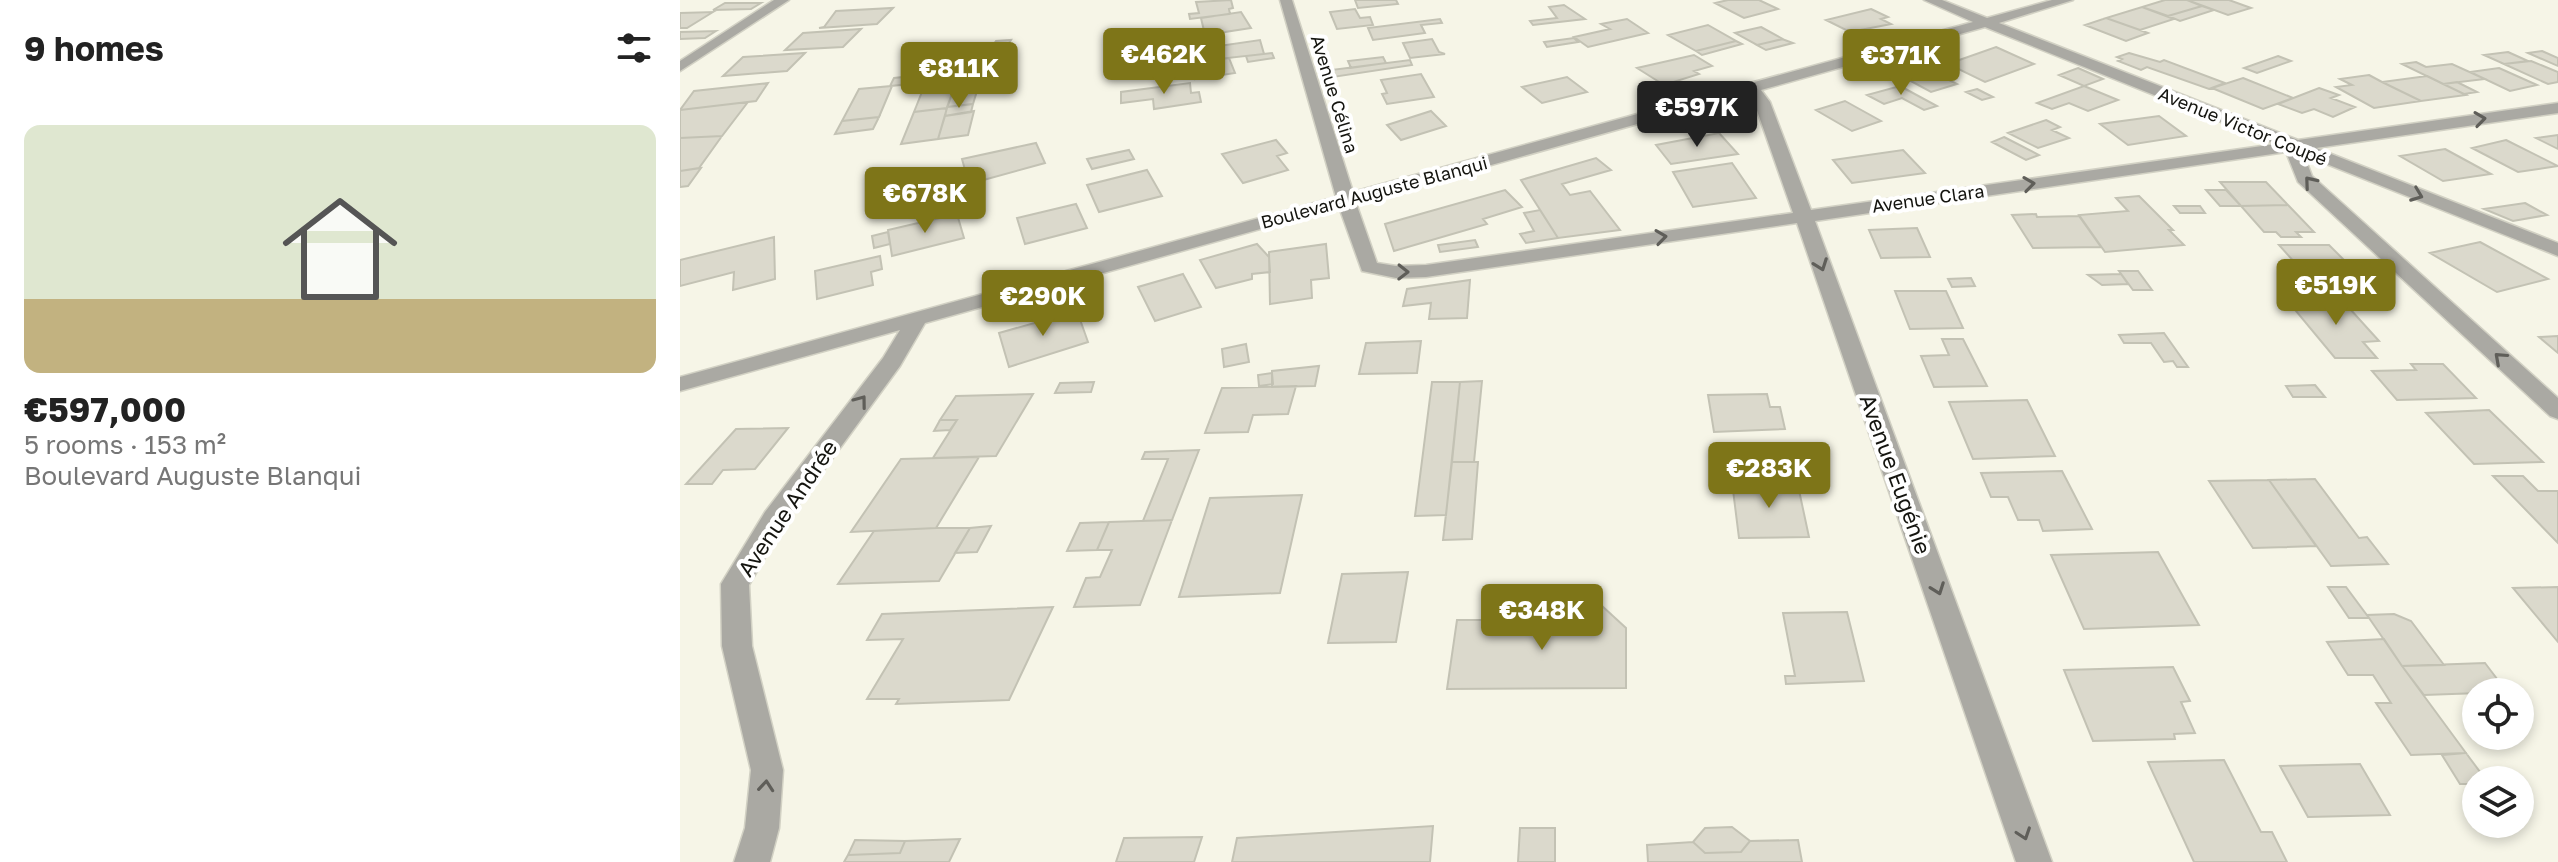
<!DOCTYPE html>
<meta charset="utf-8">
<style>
:root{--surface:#fff;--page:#f2f2f2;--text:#222;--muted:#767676;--accent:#7e7518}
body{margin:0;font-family:"Golos Text",sans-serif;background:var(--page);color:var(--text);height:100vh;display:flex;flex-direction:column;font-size:30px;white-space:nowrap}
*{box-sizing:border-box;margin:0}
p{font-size:26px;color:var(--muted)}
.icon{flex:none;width:44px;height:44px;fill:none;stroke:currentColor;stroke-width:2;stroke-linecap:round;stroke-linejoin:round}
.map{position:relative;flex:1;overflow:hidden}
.drawer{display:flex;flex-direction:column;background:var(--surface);width:680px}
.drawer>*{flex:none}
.tools{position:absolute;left:1782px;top:678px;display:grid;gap:16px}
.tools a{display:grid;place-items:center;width:72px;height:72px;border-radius:50%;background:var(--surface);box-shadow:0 4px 12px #0003;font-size:40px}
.price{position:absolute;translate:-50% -68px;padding:0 18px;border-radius:8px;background:var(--accent);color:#fff;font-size:26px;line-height:52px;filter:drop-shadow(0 2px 4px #0008)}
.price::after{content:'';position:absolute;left:50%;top:48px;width:24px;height:18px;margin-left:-12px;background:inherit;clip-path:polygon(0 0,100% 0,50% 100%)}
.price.selected{background:#222;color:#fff}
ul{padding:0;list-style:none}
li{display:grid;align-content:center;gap:16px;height:424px;padding:0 24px}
li span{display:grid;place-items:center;height:248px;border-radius:16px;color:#555}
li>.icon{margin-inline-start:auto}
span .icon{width:144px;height:144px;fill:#fffc;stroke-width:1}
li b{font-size:34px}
h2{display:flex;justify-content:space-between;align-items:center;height:96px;padding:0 24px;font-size:34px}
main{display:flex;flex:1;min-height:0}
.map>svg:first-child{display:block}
.building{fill:#dbd9cc;stroke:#c3c2b4;stroke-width:2}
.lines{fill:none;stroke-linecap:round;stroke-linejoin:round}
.minor-casing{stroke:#d2d1c4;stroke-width:3}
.minor{fill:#aaa9a3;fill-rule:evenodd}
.oneway{stroke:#5f5e59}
.labels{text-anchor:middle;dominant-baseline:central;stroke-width:8;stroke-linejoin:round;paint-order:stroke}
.far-street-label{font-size:18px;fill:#14140f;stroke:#fff}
.street-label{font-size:22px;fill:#14140f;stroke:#fff}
</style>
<main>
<section class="drawer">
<h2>9 homes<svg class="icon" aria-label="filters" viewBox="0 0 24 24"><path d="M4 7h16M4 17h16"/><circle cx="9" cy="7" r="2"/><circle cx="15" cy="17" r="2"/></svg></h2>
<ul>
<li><span style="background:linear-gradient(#dfe7d0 70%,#c2b280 0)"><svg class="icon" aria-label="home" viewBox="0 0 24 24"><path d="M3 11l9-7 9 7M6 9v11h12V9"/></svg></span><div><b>€597,000</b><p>5 rooms · 153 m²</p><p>Boulevard Auguste Blanqui</p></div></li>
</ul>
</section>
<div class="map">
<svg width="1878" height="862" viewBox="0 0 1878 862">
<rect width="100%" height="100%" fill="#f6f5e7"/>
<!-- building -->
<path class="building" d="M551,0L553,8L549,9L550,14L510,19L509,14L519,13L516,2Z
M675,0H716L718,4L678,8Z
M1048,0H1079L1098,9L1064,18L1035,3Z
M1485,0H1507L1522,6L1488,16L1462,7Z
M1507,0H1549L1571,8L1548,15Z
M45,3H81L71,9L33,10Z
M884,5L905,19L853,25L850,21L877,18L869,7Z
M1522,6L1534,10L1500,21L1488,16Z
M1462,7L1494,19L1460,30L1426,18Z
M213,8L197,24L139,28L144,27L156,11Z
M675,9L680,18L690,17L693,25L657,29L650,12Z
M1191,9L1208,17L1201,19L1211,24L1170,32L1146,20Z
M33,12L7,28H0V13Z
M561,12L571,28L525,35L521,18Z
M1426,18L1460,30L1468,33L1446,41L1405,25Z
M760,19L762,23L741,25L745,33L693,40L688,28Z
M947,19L968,33L908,47L894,37L930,29L921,24Z
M1028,25L1056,41L1016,51L988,35Z
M1081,27L1103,39L1077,45L1055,33Z
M181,29L163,47L105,50L123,33Z
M36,31L25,38L0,39V32Z
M894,38L898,42L867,47L864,42Z
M752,39L759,52L765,54L730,58L723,43Z
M1102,39L1113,43L1086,50L1077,45Z
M331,40L320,57L289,60L297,48L312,47L316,41Z
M580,40L584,54L539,59L537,50L526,51L525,48Z
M1056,41L1062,44L1022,55L1016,51Z
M1316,47L1354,64L1305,82L1268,64Z
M1862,51L1878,58V66L1848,53Z
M1828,52L1848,61L1824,64L1804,55Z
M125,53L107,71L43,76L63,57Z
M592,53L594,58L568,62L566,56Z
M1449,53L1480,62L1484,60L1545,83L1529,89L1467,67L1461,70L1438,61L1442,59L1437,57Z
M1014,55L1032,66L1014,71L1019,74L984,85L957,68Z
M1598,56L1611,61L1577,73L1564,68Z
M320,57L309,75L284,77L294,59Z
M703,57L706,63L671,68L668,61Z
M549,58L555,73L515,79L514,71L495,74L494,65Z
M730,60L732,65L653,77L651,70Z
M1851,61L1878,72V82L1868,84L1824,64Z
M1736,62L1746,67L1772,64L1805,79L1763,84L1722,64Z
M1398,68L1423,79L1404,86L1379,75Z
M1819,68L1857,85L1830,91L1790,72Z
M1253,72L1277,84L1251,92L1227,79Z
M741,74L754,97L707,104L702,94L707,93L701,80Z
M309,75L298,91L272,94L267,108L234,112L246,82Z
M1689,75L1702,82L1741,101L1694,108L1656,87L1672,85L1660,79Z
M233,76L230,84L210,86L214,78Z
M1747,76L1786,95L1741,101L1702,82Z
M887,77L907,92L862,103L842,87Z
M1563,78L1613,98L1583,109L1532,88Z
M1777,82L1797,92L1784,94L1763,84Z
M88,83L76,101L0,110L14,91Z
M510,83L511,93L519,92L521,102L474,109L473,99L441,103V92Z
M212,86L199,117L162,121L179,89Z
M1220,86L1257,106L1244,110L1222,98L1204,104L1187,95Z
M1404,86L1438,100L1408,111L1389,103L1372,109L1357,103Z
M1639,88L1659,95L1651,98L1675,107L1653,117L1634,109L1622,113L1598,104Z
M1297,89L1313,97L1302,100L1286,92Z
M297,91L293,104L267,107L272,94Z
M1165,101L1201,121L1172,131L1136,110Z
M68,102L42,136L0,138V110Z
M293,104L291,112L265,116L267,107Z
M267,108L258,139L221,144L234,112Z
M294,111L288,135L258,139L265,116Z
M751,111L766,126L721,140L707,125Z
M1479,116L1506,136L1448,145L1420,124Z
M199,117L193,129L155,134L162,121Z
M1366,120L1380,127L1372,130L1389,138L1358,148L1328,133Z
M1039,133L1058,154L991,164L976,145Z
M1878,135V149L1856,138Z
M42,136L19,168L0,171V138Z
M1324,137L1359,155L1346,160L1312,142Z
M596,140L607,153L597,156L608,170L563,183L542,154Z
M1826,140L1878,166L1838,172L1792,148Z
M356,143L365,163L289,184L282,159Z
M1765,149L1811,174L1763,181L1720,156Z
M449,150L454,159L412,169L407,159Z
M1223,150L1245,173L1172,183L1153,160Z
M916,158L931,170L882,184L890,195L910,191L940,230L878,238L841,180Z
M1052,163L1076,198L1013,207L993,172Z
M21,168L8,186L0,187V171Z
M467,170L482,196L419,212L407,185Z
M1540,182H1586L1608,205L1561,206Z
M825,190L842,207L803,219L807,224L714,251L705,224Z
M1526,190H1546L1561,206H1540Z
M1459,196L1493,230H1489L1504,245L1425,252L1399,215L1448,211L1436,198Z
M1845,203L1867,215L1833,221L1804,209Z
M396,204L407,228L345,244L337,218Z
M1608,205L1634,232H1616L1621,237H1601L1596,232H1584L1561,206Z
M1494,206H1520L1525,213H1500Z
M860,210L878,238L846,243L840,234L854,231L844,213Z
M277,214L284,238L212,256L208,230Z
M1356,214L1357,217L1399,216L1421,247L1353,248L1332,215Z
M1237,228L1250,257L1201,258L1189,230Z
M208,232L210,244L194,248L192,236Z
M94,237L95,279L53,290L54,272L0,286V260Z
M795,240L798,247L760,252L758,245Z
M1800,242L1868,279L1817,292L1750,253Z
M577,244L589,257L590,272L572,274V279L536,288L520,260Z
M646,244L649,278L631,280L632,298L590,304L589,252Z
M1599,245H1649L1677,273L1625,274Z
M200,256L202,269L191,272L193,285L137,299L135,271Z
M1439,271H1458L1472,290H1453Z
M503,274L521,307L475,321L458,287Z
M1441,274L1448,284L1422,285L1408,275Z
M1291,278L1295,286L1272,287L1268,279Z
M790,280L787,318L749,319L751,303L723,306L727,289Z
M1215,291H1266L1283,328L1230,329Z
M1606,299H1661L1699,341L1683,342L1697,358H1655Z
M397,311L408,342L329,367L319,333Z
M1484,333L1508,367H1497L1493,361L1484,362L1471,343H1444L1439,335Z
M1878,336V353L1859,337Z
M1262,339H1283L1307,386L1254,387L1241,356L1269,355Z
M741,341L737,373L679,374L686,343Z
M566,344L569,362L544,367L542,349Z
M1731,364H1763L1796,398L1717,400L1692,371L1736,370Z
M639,366L635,386L592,387V371Z
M592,373L593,384L579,386L578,375Z
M802,381L794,462H772L780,382Z
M414,382L411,392L375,393L380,383Z
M752,382H780L766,515L735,516Z
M1635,385L1645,397H1613L1606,386Z
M616,386L608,414L573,415L568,432L525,433L542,388Z
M353,394L316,456L253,458L277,420H260L276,396Z
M1087,394L1090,407H1100L1105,429L1034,432L1028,395Z
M1347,400L1375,456L1293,459L1269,402Z
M1809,410L1863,462L1794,464L1746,413Z
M260,420H277L270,430L254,431Z
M108,428L75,469L43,470L32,484H6L56,429Z
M519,450L492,520L463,521L488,459H462L465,452Z
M299,457L256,528L171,532L221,459Z
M772,462H798L792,539L763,540Z
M1382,471L1412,529L1363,531L1359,520H1338L1328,497H1311L1301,473Z
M1813,476H1843L1858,491H1878V543Z
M1635,479L1679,538L1687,537L1708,564L1651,566L1589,480Z
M1589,480L1636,546L1573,548L1529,481Z
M1117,481L1129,537L1059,538L1052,482Z
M622,495L600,593L499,597L530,498Z
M492,520L460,605L394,607L406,578L420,577L432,550H417L429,522Z
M429,522L417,550L387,551L400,523Z
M311,526L297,552L275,553L290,528Z
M256,528H290L259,581L158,584L194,531Z
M1478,552L1519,625L1404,629L1371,555Z
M728,572L716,642L648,643L662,574Z
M1648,587H1666L1689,618H1669Z
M1878,587V642L1833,588Z
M909,594L946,628V688L767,689L777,620H870Z
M373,607L329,700L216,704L219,699H187L223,639L187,640L202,614Z
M1167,612L1184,681L1106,684L1105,676H1115L1103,613Z
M1714,614L1731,621L1764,665L1722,666L1687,615Z
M1704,639L1722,666L1786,753L1731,755L1696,703H1711L1693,675H1668L1647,642Z
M1805,663L1827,692L1744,695L1722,666Z
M1493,667L1510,701L1501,702L1515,733L1494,734L1495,739L1413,741L1384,670Z
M1786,753L1806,780H1796V784H1780L1762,755Z
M1544,760L1581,832H1592L1607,862H1514L1468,762Z
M1680,764L1710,815L1628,817L1600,766Z
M753,826L750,862H552L557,838Z
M1052,827L1070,841L1061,852L1025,853L1013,842L1025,828Z
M840,828H875V862H838Z
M522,837L514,862H436L444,838Z
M280,839L269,862H164L168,855L220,853L225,841Z
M175,840L225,841L220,853L168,855Z
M1118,840L1122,862H968L967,845L1013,842L1025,853L1061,852L1070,841Z"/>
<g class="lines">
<defs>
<path id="minor" d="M94,0H109L0,71V61Z
M600,0H612L673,192L1293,22L1244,0H1262L1307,18L1372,0H1393L1319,23L1618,140L1878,103V113L1636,148L1878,243V256L1624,155L1632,176L1878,398V419L1870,416L1618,182L1606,152L1135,221L1372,862H1336L1117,223L746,277L716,278L682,271L659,207L245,323L220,366L103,526L69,585L72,646L103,770L99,828L90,862H54L65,828L71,770L42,646L41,584L85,512L203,358L220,330L0,391V377L656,197ZM1305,27L1596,144L1131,210L1090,102L1081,90ZM1068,93L1074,102L1113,213L746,265L716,266L697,263L676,203Z"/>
</defs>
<!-- minor casing -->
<use href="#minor" class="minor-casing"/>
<!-- minor -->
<use href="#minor" class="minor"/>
</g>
<!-- one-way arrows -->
<defs><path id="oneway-chevron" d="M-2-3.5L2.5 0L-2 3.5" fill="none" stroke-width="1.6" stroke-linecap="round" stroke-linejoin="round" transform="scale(2)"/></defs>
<g class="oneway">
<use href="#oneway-chevron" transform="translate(1800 119) rotate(-8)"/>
<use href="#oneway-chevron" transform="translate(1630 182) rotate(-130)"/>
<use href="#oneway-chevron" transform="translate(1349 184) rotate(-8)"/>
<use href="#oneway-chevron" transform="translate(1737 195) rotate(21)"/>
<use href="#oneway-chevron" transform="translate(981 237) rotate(-8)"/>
<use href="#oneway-chevron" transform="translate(1141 265) rotate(70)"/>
<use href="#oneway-chevron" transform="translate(723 272) rotate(1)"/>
<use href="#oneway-chevron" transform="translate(1820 358) rotate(-138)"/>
<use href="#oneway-chevron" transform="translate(181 401) rotate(-53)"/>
<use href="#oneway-chevron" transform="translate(1258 589) rotate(70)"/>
<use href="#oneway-chevron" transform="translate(86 786) rotate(-85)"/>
<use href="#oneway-chevron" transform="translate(1344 834) rotate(71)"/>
</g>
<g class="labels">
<!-- far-street labels -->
<g class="far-street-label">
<text transform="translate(655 94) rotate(73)">Avenue Célina</text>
<text transform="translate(1563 126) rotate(22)">Avenue Victor Coupé</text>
<text transform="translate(694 192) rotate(-15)">Boulevard Auguste Blanqui</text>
<text transform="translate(1248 198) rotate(-8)">Avenue Clara</text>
</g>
<!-- street labels -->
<g class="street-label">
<text transform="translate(1216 474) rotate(70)">Avenue Eugénie</text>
<text transform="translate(107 508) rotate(-56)">Avenue Andrée</text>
</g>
</g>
</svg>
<div class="tools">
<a><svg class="icon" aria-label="locate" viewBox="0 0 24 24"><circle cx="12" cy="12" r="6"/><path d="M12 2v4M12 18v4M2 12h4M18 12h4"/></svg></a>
<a><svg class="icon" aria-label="layers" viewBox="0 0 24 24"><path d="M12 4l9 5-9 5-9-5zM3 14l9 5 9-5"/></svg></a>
</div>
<b class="price" style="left:484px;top:96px">€462K</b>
<b class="price" style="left:1221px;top:97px">€371K</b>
<b class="price" style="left:279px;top:110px">€811K</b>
<b class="price selected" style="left:1017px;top:149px">€597K</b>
<b class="price" style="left:245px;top:235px">€678K</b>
<b class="price" style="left:1656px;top:327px">€519K</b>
<b class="price" style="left:363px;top:338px">€290K</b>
<b class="price" style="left:1089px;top:510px">€283K</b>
<b class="price" style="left:862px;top:652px">€348K</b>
</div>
</main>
